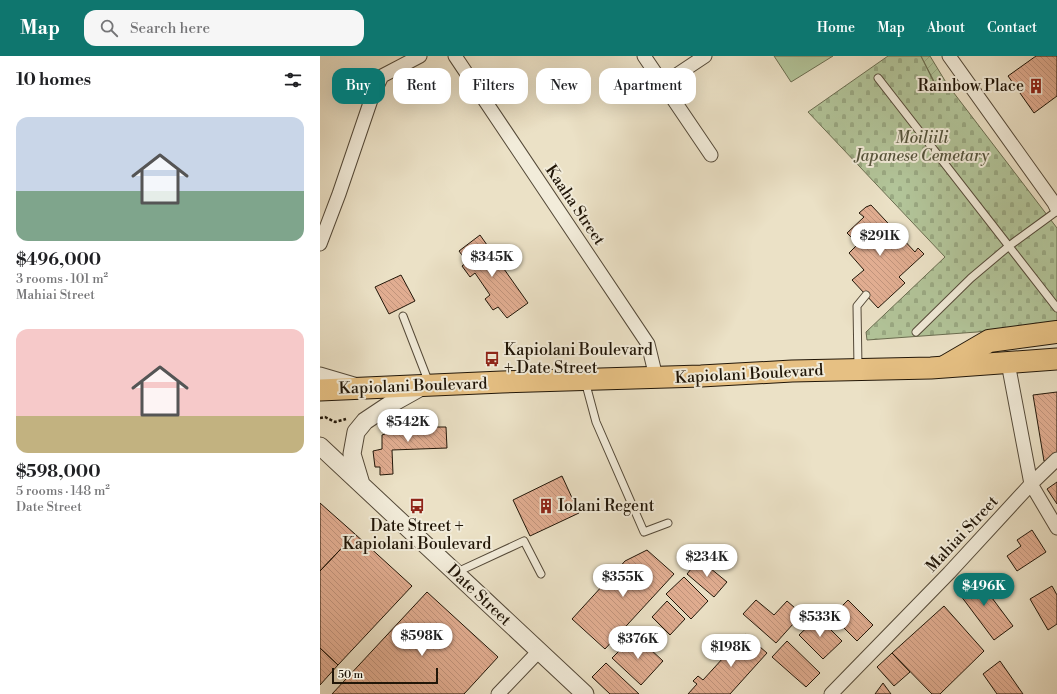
<!DOCTYPE html>
<meta charset="utf-8">
<style>
:root{--surface:#fff;--page:#f6f6f6;--text:#202124;--muted:#757577;--accent:#0f766e}
body{margin:0;font-family:"Libre Bodoni",serif;background:var(--page);color:var(--text);height:100vh;display:flex;flex-direction:column;font-size:15px;white-space:nowrap}
*{box-sizing:border-box;margin:0}
p{font-size:13px;color:var(--muted)}
.icon{flex:none;width:22px;height:22px;fill:none;stroke:currentColor;stroke-width:2;stroke-linecap:round;stroke-linejoin:round}
.map{position:relative;flex:1;overflow:hidden}
.drawer{display:flex;flex-direction:column;background:var(--surface);width:320px}
.drawer>*{flex:none}
.top-card{position:absolute;left:12px;top:12px;width:380px;height:36px;display:flex;gap:8px}
.scale{position:absolute;left:12px;bottom:10px;width:106px;box-sizing:border-box;padding-left:4px;border:2px solid #211608;border-top:0;font-size:11px;line-height:14px;white-space:nowrap;color:#211608;-webkit-text-stroke:3px #f2ecda;paint-order:stroke}
.price{position:absolute;translate:-50% -34px;padding:0 9px;border-radius:14px;background:#fff;color:#222;font-size:13px;line-height:26px;filter:drop-shadow(0 1px 2px #0008)}
.price::after{content:'';position:absolute;left:50%;top:24px;width:12px;height:9px;margin-left:-6px;background:inherit;clip-path:polygon(0 0,100% 0,50% 100%)}
.price.on{background:var(--accent);color:#fff}
ul{padding:0;list-style:none}
li{display:grid;align-content:center;gap:8px;height:212px;padding:0 16px}
li span{display:grid;place-items:center;height:124px;border-radius:12px;color:#555}
li>.icon{margin-inline-start:auto}
span .icon{width:72px;height:72px;fill:#fffc;stroke-width:1}
li b{font-size:17px}
h2{display:flex;justify-content:space-between;align-items:center;height:48px;padding:0 16px;font-size:17px}
.tag{padding:0 14px;border-radius:12px;background:var(--surface);box-shadow:0 4px 16px #0002;font-size:14px;line-height:36px}
.tag.on{background:var(--accent);color:#fff}
header{display:flex;align-items:center;gap:24px;box-sizing:border-box;height:56px;padding:0 20px;background:var(--accent);color:#fff}
header strong{font-size:19px}
nav{display:flex;gap:22px;margin-inline-start:auto;font-size:14px}
.search{width:280px;height:36px;background:var(--page);display:flex;align-items:center;gap:10px;box-sizing:border-box;padding:0 14px;border-radius:12px;color:var(--muted);font-size:15px}
main{display:flex;flex:1;min-height:0}
.map>svg:first-child{display:block}
.green{fill:#b2c499;stroke:#6a6d50}
.cemetery{fill:url(#cemetery-stones);stroke:#6a6d50}
.garden{fill:url(#garden-furrows);stroke:#6a6d50}
.building{fill:url(#building-back-hatch);stroke:#211608}
.lines{fill:none;stroke-linecap:round;stroke-linejoin:round}
.service-casing{stroke:#544938;stroke-width:9}
.minor-casing{stroke:#544938;stroke-width:15}
.tertiary-casing{stroke:#544938;stroke-width:19}
.primary-casing{stroke:#211608;stroke-width:23}
.motorway-casing{stroke:#211608;stroke-width:24}
.path{stroke:#211608;stroke-width:2.5;stroke-dasharray:3 2;stroke-linecap:butt}
.service{stroke:#f2ecda;stroke-width:7}
.minor{stroke:#f2ecda;stroke-width:13}
.tertiary{stroke:#f2ecda;stroke-width:17}
.primary{stroke:#e6c083;stroke-width:21}
.motorway{stroke:#e6c083;stroke-width:22}
.labels{text-anchor:middle;dominant-baseline:central;stroke-width:4;stroke-linejoin:round;paint-order:stroke}
.poi-label{font-size:16px;fill:#211608;stroke:#f2ecda;text-anchor:start}
.park-label{font-size:16px;font-style:italic;fill:#54533b;stroke:#f2ecda}
.street-label{font-size:16px;fill:#211608;stroke:#f2ecda}
</style>
<header>
<strong>Map</strong>
<div class="search"><svg class="icon" aria-label="search" viewBox="0 0 24 24"><circle cx="10" cy="10" r="6"/><path d="M15 15l6 6"/></svg>Search here</div>
<nav><a>Home</a><a>Map</a><a>About</a><a>Contact</a></nav>
</header>
<main>
<section class="drawer">
<h2>10 homes<svg class="icon" aria-label="filters" viewBox="0 0 24 24"><path d="M4 7h16M4 17h16"/><circle cx="9" cy="7" r="2"/><circle cx="15" cy="17" r="2"/></svg></h2>
<ul>
<li><span style="background:linear-gradient(#c9d6e8 60%,#7fa58c 0)"><svg class="icon" aria-label="home" viewBox="0 0 24 24"><path d="M3 11l9-7 9 7M6 9v11h12V9"/></svg></span><div><b>$496,000</b><p>3 rooms · 101 m²</p><p>Mahiai Street</p></div></li>
<li><span style="background:linear-gradient(#f6c9c9 70%,#c2b280 0)"><svg class="icon" aria-label="home" viewBox="0 0 24 24"><path d="M3 11l9-7 9 7M6 9v11h12V9"/></svg></span><div><b>$598,000</b><p>5 rooms · 148 m²</p><p>Date Street</p></div></li>
</ul>
</section>
<div class="map">
<svg width="737" height="638" viewBox="0 0 737 638">
<defs>
<pattern id="cemetery-stones" width="16" height="16" patternUnits="userSpaceOnUse"><rect width="16" height="16" fill="#b2c499"/><path d="M2 7V4a2 2 0 0 1 4 0v3zM10 15v-3a2 2 0 0 1 4 0v3z" fill="#99a882"/></pattern>
<pattern id="garden-furrows" width="10" height="10" patternUnits="userSpaceOnUse"><rect width="10" height="10" fill="#b2c499"/><path d="M-1 1l2-2M0 10L10 0M9 11l2-2" fill="none" stroke="#99a882"/></pattern>
<pattern id="building-back-hatch" width="6" height="6" patternUnits="userSpaceOnUse"><rect width="6" height="6" fill="#e1ad91"/><path d="M-1 5l2 2M0 0l6 6M5-1l2 2" fill="none" stroke="#c1947c"/></pattern>
</defs>
<rect width="100%" height="100%" fill="#ebe1c6"/>
<filter id="stains"><feTurbulence type="fractalNoise" baseFrequency=".005" numOctaves="4"/><feColorMatrix values="0 0 0 0 .2 0 0 0 0 .09 0 0 0 0 .02 0 0 0 .5 -.17"/></filter>
<radialGradient id="worn" r=".72"><stop offset=".6" stop-color="#630" stop-opacity="0"/><stop offset="1" stop-color="#630" stop-opacity=".3"/></radialGradient>
<!-- green -->
<path class="green" d="M454,0H513L471,26Z"/>
<!-- cemetery -->
<path class="cemetery" d="M568,0H601L617,33L627,28L737,172V266L657,276L547,284L546,276L625,201L488,56Z"/>
<!-- garden -->
<path class="garden" d="M601,0H610L627,28L618,33Z"/>
<!-- building -->
<path class="building" d="M716,0H737V40L714,57L688,20Z
M551,149L595,196L598,192L604,198L579,221L585,227L558,252L532,224L544,214L529,197L538,188L527,177L544,161L539,157L546,151Z
M160,179L208,247L187,262L178,251L173,254L165,243L170,239L155,217L150,221L142,210L147,206L139,195Z
M81,219L95,245L69,258L55,231Z
M737,336V398L732,403L724,405L713,339Z
M91,369H116V371H126L127,392L72,394L73,418L60,419V411H55L53,395L62,393V379L65,378L66,372L76,370V372H91Z
M242,420L259,457L210,480L193,444Z
M737,426V448L727,433Z
M0,447L35,478L0,515Z
M712,474L726,496L697,515L687,500L701,490L697,484Z
M35,478L92,530L18,609L0,592V515Z
M327,494L354,518L285,593L252,563L305,505Z
M379,503L407,526L394,541L367,518Z
M654,518L693,570L674,584L635,532Z
M364,521L388,545L371,563L346,538Z
M732,530L737,539V568L728,574L710,543Z
M107,536L178,601L144,638H12Z
M436,544L454,559L467,545L482,558L456,587L423,558Z
M528,544L553,569L537,585L512,560Z
M347,545L365,563L350,579L332,561Z
M624,550L664,595L620,638H612L572,597Z
M498,561L522,585L503,603L479,579Z
M425,578L447,597L410,638H368L377,628L373,625L378,620L383,624L414,590L409,585L414,580L420,585Z
M315,579L343,605L321,629L292,602Z
M467,585L500,617L486,631L452,601Z
M0,592L18,609L0,629Z
M572,597L590,616L574,630L557,611Z
M680,605L703,638H677L663,618Z
M286,607L319,638H290L272,621Z
M563,627L571,638H555Z"/>
<g class="lines">
<defs>
<path id="service" d="M558,22L737,252
M83,260L109,327
M596,276L651,222L689,190L737,155
M538,311L537,250L546,239
M265,325L276,366L324,476L348,467
M135,517L204,485L221,518"/>
<path id="minor" d="M135,0L328,288L336,321
M324,0L391,99
M629,0L734,147L737,153
M343,28L385,0
M0,188L19,138L52,41L62,20L100,0
M0,318L34,328
M737,403L711,428L737,472
M178,638L219,595
M511,638L629,517L711,428L688,307"/>
<path id="tertiary" d="M0,390L265,638
M41,428L32,398L36,376L45,365L69,349L103,330"/>
<path id="primary" d="M0,334L182,326L381,320L472,315L611,312L737,303"/>
<path id="motorway" d="M626,310L669,285L737,276"/>
</defs>
<!-- service casing -->
<use href="#service" class="service-casing"/>
<!-- minor casing -->
<use href="#minor" class="minor-casing"/>
<!-- tertiary casing -->
<use href="#tertiary" class="tertiary-casing"/>
<!-- primary casing -->
<use href="#primary" class="primary-casing"/>
<!-- motorway casing -->
<use href="#motorway" class="motorway-casing"/>
<!-- path -->
<path class="path" d="M0,362L5,361L15,366L26,363"/>
<!-- service -->
<use href="#service" class="service"/>
<!-- minor -->
<use href="#minor" class="minor"/>
<!-- tertiary -->
<use href="#tertiary" class="tertiary"/>
<!-- primary -->
<use href="#primary" class="primary"/>
<!-- motorway -->
<use href="#motorway" class="motorway"/>
</g>
<!-- icons -->
<defs>
<symbol id="building-bare" viewBox="-9 -9 18 18"><path d="M-4-6H4V6H1V3H-1V6H-4ZM-2.5-4.3h1.7v1.8h-1.7ZM.8-4.3h1.7v1.8H.8ZM-2.5-1h1.7V.8h-1.7ZM.8-1h1.7V.8H.8Z" fill="#8f2418" stroke="#f2ecda" stroke-width="2.5" paint-order="stroke"/></symbol>
<symbol id="bus-bare" viewBox="-9 -9 18 18"><path d="M-5-6H5V4H4V6H2V4H-2V6H-4V4H-5ZM-3.5-4V0h7V-4ZM-3.5 1.2v1.5H-2V1.2ZM2 1.2v1.5H3.5V1.2Z" fill="#8f2418" stroke="#f2ecda" stroke-width="2.5" paint-order="stroke"/></symbol>
</defs>
<g fill-rule="evenodd">
<use href="#building-bare" x="705" y="19" width="22" height="22"/>
<use href="#bus-bare" x="161" y="292" width="22" height="22"/>
<use href="#bus-bare" x="86" y="439" width="22" height="22"/>
<use href="#building-bare" x="215" y="439" width="22" height="22"/>
</g>
<g class="labels">
<!-- poi labels -->
<g class="poi-label">
<text x="704" y="30" text-anchor="end">Rainbow Place</text>
<text x="184" y="294">Kapiolani Boulevard<tspan x="184" dy="18">+ Date Street</tspan></text>
<text x="238" y="450">Iolani Regent</text>
<text x="97" y="470" text-anchor="middle">Date Street +<tspan x="97" dy="18">Kapiolani Boulevard</tspan></text>
</g>
<!-- park labels -->
<g class="park-label">
<text x="602" y="82">Moiliili<tspan x="602" dy="18">Japanese Cemetary</tspan></text>
</g>
<!-- street labels -->
<g class="street-label">
<text transform="translate(255 149) rotate(56)">Kaaha Street</text>
<text transform="translate(429 318) rotate(-3)">Kapiolani Boulevard</text>
<text transform="translate(93 330) rotate(-2)">Kapiolani Boulevard</text>
<text transform="translate(642 478) rotate(-47)">Mahiai Street</text>
<text transform="translate(159 539) rotate(43)">Date Street</text>
</g>
</g>
<rect width="100%" height="100%" filter="url(#stains)"/>
<rect width="100%" height="100%" fill="url(#worn)"/>
</svg>
<div class="scale">50 m</div>
<b class="price" style="left:560px;top:201px">$291K</b>
<b class="price" style="left:172px;top:222px">$345K</b>
<b class="price" style="left:88px;top:387px">$542K</b>
<b class="price" style="left:387px;top:522px">$234K</b>
<b class="price" style="left:303px;top:542px">$355K</b>
<b class="price on" style="left:664px;top:551px">$496K</b>
<b class="price" style="left:500px;top:582px">$533K</b>
<b class="price" style="left:102px;top:601px">$598K</b>
<b class="price" style="left:318px;top:604px">$376K</b>
<b class="price" style="left:411px;top:612px">$198K</b>
<div class="top-card">
<a class="tag on">Buy</a>
<a class="tag">Rent</a>
<a class="tag">Filters</a>
<a class="tag">New</a>
<a class="tag">Apartment</a>
</div>
</div>
</main>
